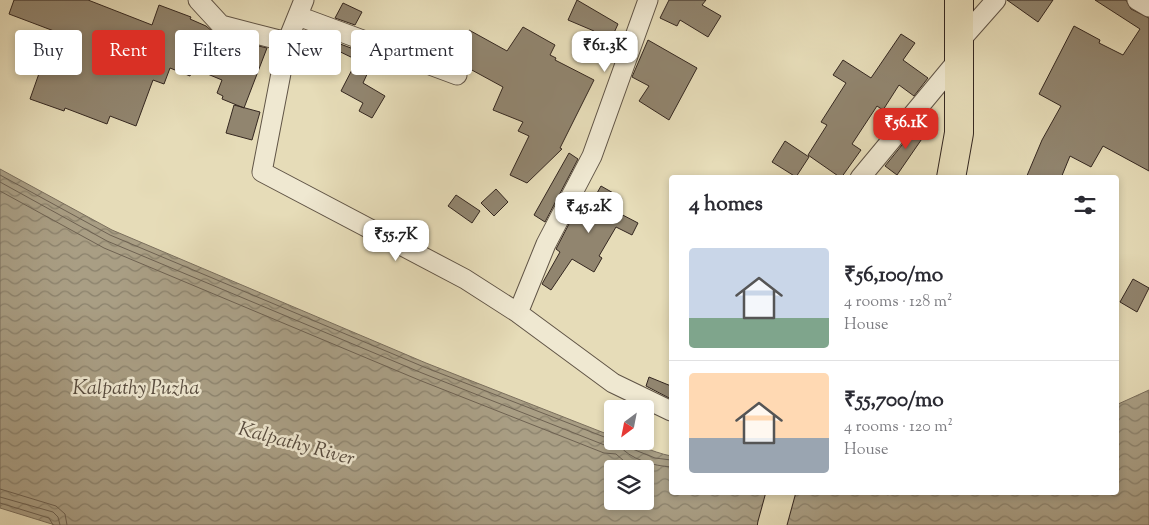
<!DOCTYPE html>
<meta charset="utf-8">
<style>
:root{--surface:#fff;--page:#f7f7f7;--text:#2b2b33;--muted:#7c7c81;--line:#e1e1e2;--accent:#d93025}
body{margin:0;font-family:"Sorts Mill Goudy",serif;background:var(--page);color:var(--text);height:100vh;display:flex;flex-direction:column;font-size:19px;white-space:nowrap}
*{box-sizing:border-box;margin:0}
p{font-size:16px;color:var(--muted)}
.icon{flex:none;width:28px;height:28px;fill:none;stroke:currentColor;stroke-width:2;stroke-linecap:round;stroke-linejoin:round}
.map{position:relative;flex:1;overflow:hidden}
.panel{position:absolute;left:669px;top:175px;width:450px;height:320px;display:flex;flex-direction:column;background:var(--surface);border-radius:5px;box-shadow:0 2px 8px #0003}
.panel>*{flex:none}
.hud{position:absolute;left:15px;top:30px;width:475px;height:45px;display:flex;gap:10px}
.needle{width:32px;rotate:212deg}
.tools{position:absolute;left:604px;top:400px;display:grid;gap:10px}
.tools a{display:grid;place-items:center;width:50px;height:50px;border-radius:5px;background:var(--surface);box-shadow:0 2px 8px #0003;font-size:25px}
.price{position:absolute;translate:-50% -42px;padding:0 11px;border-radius:10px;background:#fff;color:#222;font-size:16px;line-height:32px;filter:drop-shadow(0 1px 2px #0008)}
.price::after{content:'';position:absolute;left:50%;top:30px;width:15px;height:11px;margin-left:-8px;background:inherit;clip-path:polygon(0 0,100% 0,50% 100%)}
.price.current{background:var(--accent);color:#fff}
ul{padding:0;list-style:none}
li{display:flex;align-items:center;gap:15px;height:125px;padding:0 20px}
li+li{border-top:1px solid var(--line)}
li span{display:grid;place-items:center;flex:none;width:140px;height:100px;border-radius:5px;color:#555}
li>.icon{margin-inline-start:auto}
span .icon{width:60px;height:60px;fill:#fffc;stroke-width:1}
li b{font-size:21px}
h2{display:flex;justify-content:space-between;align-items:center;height:60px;padding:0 20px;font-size:21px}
.tag{padding:0 18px;border-radius:5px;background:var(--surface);box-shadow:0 2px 8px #0003;font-size:18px;line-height:45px}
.tag.current{background:var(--accent);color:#fff}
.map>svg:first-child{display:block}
.water{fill:url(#water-waves);stroke:#7a6e5c;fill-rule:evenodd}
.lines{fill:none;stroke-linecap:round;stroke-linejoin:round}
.shore{stroke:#6e6252;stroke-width:1}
.building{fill:#91856f;stroke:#342720}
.minor-casing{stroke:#605446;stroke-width:21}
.highway-casing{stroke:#342720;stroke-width:30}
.minor{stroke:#efe8d1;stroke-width:19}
.highway{stroke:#e6dcb8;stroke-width:28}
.labels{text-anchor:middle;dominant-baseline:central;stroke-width:5;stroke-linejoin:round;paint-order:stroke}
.water-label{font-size:20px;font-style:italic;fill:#574b3e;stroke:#efe8d1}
</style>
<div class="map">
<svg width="1149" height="525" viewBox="0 0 1149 525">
<defs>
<pattern id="water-waves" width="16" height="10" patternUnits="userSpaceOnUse" patternTransform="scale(1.25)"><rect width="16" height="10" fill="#a99e84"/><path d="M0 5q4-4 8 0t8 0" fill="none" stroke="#8a816c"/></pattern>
</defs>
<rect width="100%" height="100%" fill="#e6dcb8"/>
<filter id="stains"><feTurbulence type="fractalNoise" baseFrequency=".004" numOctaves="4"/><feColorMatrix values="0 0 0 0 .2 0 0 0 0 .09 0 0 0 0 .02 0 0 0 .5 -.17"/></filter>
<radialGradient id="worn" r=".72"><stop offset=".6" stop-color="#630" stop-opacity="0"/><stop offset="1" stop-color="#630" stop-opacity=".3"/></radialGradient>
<!-- water -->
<path class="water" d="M0,169L112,230L426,363L612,436V441C633,441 651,452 671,456V492H876L888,495L894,492H1116V405L1149,390V525H55L0,508ZM612,469H645V501H612Z"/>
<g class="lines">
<!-- shore -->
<path class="shore" d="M0,175L110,235L424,367L612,440
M0,182L107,241L422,373L607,446L619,445C629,459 654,466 671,467
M0,191L104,248L419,380L604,453L616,454L624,461L645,469
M627,441L630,448L655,458L671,460
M0,489L56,506L65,514L67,525
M0,497L53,512L58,517L60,525
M0,503L49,518L53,525"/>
</g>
<!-- building -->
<path class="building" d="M14,0H88L152,25L159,5L191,17L190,19L206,26L218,36L267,48L244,108L222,99L223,96L217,93L222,80L193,68L190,76L170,68L164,84L153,80L136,126L110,116L107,124L65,108L64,111L30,99L54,31L9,14Z
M577,0L618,24L609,44L592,36L594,31L568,20Z
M669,0H706L702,5L721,16L708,37L680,20L677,26L660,18Z
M1007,0H1053L1038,22Z
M1095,0H1126L1131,9L1149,18V171L1103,146L1091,167L1070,156L1061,178H1026L1042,140L1061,106L1039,94L1074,26L1100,40L1099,43L1123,55L1140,29Z
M343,3L362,12L355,25L335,18Z
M523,27L555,45L550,55L556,58L555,60L594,80L560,148L562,149L527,183L510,175L529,136L518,131L523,122L493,110L503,87L459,63L467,49L461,46L469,30L507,51Z
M308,32L375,57L363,83L385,96L372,118L359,111L363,103L341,91L357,60L324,44L315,63L297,54Z
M901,34L915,43L903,60L928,78L914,96L899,85L883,110L877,106L852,144L861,150L841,178L808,155L827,125L821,122L846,83L833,75L843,60L871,78Z
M648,40L697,68L669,120L639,101L649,86L632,77Z
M234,105L260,112L252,140L226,133Z
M919,124L928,130L897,175L885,166Z
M785,141L809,157L796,177L772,162Z
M569,153L578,159L545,222L534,215Z
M601,186L622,198L615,211L638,223L632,235L616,227L599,256L602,258L594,272L572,259L551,290L542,284L560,252L556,249L584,195L593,200Z
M496,189L508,202L494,216L481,203Z
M456,195L480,211L472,223L448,206Z
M1133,279L1149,288L1137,312L1120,302Z
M649,377L671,386V399L646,386Z"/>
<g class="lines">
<defs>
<path id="minor" d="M198,0L221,25L287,42
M304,0L287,42L262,172L465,279L518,313L613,383L671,411
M1137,0L1149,7
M298,16L457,75
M958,43L996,0
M860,178L958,60
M518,313L546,244L592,156L648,0"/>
<path id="highway" d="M951,178L959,133V0
M772,525L781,492"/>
</defs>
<!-- minor casing -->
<use href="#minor" class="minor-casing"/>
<!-- highway casing -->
<use href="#highway" class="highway-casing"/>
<!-- minor -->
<use href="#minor" class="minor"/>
<!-- highway -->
<use href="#highway" class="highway"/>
</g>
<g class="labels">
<!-- water labels -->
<g class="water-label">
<text x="136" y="389">Kalpathy Puzha</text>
<text transform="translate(296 445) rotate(15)">Kalpathy River</text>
</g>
</g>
<rect width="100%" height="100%" filter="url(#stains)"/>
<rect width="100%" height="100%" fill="url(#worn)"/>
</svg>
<div class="tools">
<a><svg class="needle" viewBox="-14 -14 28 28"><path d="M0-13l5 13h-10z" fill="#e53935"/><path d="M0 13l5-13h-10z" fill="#7c7c81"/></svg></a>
<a><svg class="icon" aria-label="layers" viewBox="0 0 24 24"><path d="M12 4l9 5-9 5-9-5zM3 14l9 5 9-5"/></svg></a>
</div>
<b class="price" style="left:605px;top:73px">₹61.3K</b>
<b class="price current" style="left:906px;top:150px">₹56.1K</b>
<b class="price" style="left:589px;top:234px">₹45.2K</b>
<b class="price" style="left:396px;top:262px">₹55.7K</b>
<div class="hud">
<a class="tag">Buy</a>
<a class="tag current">Rent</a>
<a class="tag">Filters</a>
<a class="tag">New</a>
<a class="tag">Apartment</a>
</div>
<section class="panel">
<h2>4 homes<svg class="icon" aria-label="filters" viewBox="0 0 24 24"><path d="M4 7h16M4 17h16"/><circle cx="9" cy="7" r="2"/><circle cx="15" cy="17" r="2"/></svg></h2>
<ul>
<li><span style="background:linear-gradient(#c9d6e8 70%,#7fa58c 0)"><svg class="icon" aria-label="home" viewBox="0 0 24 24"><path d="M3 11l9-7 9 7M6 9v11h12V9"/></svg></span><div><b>₹56,100/mo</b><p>4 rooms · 128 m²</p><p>House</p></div></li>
<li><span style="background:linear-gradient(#ffd9b3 65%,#9aa5b1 0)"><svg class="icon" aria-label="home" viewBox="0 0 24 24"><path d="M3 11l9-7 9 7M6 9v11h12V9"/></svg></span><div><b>₹55,700/mo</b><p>4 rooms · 120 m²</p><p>House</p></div></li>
</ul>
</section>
</div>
